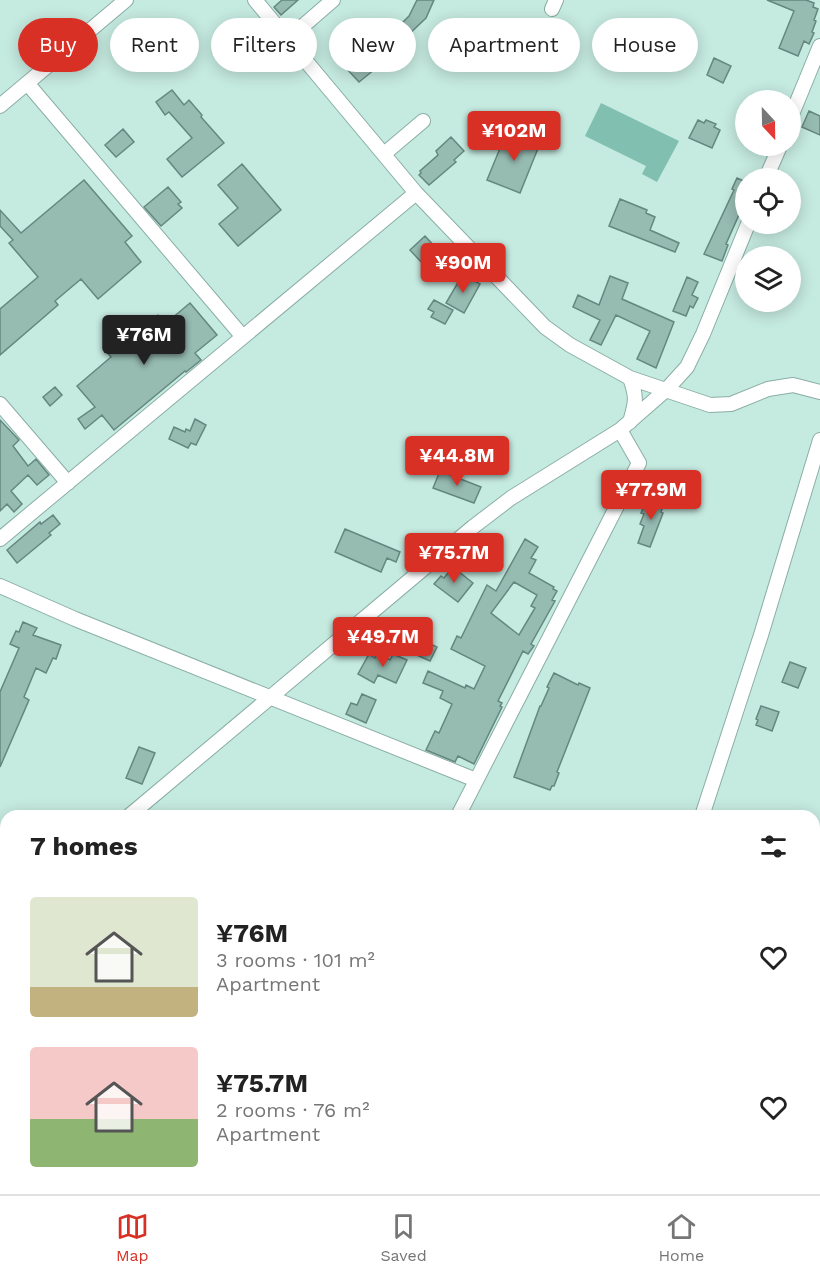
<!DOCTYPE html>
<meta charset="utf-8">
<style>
:root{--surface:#fff;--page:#f2f2f2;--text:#222;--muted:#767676;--line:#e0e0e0;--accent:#d93025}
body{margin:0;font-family:"Work Sans",sans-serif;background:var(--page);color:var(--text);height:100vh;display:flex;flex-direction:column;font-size:22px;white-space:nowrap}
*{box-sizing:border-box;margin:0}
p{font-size:20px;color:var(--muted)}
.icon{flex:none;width:33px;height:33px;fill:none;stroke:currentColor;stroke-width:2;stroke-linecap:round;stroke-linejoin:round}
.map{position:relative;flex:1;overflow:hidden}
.drawer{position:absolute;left:0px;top:810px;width:820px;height:384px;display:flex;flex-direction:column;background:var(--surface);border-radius:18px 18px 0 0;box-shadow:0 3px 15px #0003}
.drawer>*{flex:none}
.guide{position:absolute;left:18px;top:18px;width:784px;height:54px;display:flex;gap:12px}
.needle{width:39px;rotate:158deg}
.buttons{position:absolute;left:735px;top:90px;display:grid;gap:12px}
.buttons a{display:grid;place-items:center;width:66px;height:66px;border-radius:50%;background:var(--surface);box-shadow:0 3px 15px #0003;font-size:30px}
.price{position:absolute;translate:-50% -51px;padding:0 14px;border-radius:6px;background:var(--accent);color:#fff;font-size:20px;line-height:39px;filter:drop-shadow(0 2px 3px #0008)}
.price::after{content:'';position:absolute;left:50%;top:36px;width:18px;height:14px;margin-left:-9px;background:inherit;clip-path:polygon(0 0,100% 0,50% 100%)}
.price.selected{background:#222;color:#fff}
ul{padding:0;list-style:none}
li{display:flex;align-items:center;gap:18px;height:150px;padding:0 30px}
li span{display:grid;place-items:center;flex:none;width:168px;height:120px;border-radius:6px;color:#555}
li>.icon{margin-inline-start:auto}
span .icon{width:72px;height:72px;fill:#fffc;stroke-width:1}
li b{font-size:26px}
h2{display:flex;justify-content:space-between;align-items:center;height:72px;padding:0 30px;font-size:26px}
.tag{padding:0 21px;border-radius:27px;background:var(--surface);box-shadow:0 3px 15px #0003;font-size:21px;line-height:54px}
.tag.selected{background:var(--accent);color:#fff}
.tab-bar{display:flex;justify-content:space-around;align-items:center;height:84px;border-top:2px solid var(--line);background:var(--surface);font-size:16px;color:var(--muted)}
.tab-bar a{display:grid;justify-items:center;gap:3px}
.tab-bar .selected{color:var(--accent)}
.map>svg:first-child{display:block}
.green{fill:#81c0b1}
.building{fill:#96bbb1;stroke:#64877e;stroke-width:1.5;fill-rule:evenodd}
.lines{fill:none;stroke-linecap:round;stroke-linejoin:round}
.minor-casing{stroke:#8aaea5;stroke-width:16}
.minor{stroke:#fff;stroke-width:14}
</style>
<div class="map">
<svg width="820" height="1194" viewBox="0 0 820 1194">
<rect width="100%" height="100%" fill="#c5eae0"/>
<!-- green -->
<path class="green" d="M601,103L679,141L657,182L642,174L646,166L585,136Z"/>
<!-- building -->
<path class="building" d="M282,0H298L281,15L274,7Z
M417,0H434L426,18L404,39L395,30L409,16Z
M767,0H806L814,3L813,7L818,9L814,20L816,21L812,32L814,33L809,44L804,41L798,56L779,48L794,11Z
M369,51L380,65L359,82L347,69Z
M714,58L731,66L723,83L707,75Z
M172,90L184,105L189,100L202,115L201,117L224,143L182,177L167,159L192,138L169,112L165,115L156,102Z
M809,111L820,116V135L802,127Z
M698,120L704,123L706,120L716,124L714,127L720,130L712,148L689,138Z
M123,129L134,142L116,157L105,145Z
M518,131L541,141L520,193L487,180L503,141L513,145Z
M451,137L464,151L454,160L456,162L429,185L419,175L421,173L420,171L438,155L436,151Z
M242,164L281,210L238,246L219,224L238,208L218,185Z
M737,178L746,182V199L726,244L728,245L722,261L704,254L734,190L732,189Z
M84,180L132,236L125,242L141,262L98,299L81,279L55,301L58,305L0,355V309L38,277L9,243L13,240L0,226V210L21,233Z
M168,187L181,202L178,204L182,208L161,226L144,207Z
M620,199L647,210L646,213L655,217L650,230L679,243L675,252L609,226Z
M425,236L437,249L422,263L410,250Z
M463,274L480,284L464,313L446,303Z
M610,276L628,283L622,299L674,322L656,368L637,359L650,331L616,315L601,345L590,340L600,320L573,307L578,295L599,305Z
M687,277L698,282L692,295L698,298L693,308L690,306L686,316L673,311Z
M434,300L453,310L445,324L431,317L434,312L428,309Z
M190,303L217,335L195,353L201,360L186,372L185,371L114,430L102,415L85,429L78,419L95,407L77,386L111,357L106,351L122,338L116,331L124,324L134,336L158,315L165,324Z
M55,387L62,395L50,406L43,397Z
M195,419L206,425L196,445L191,443L188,448L169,439L174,427L185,432L186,429L190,431Z
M0,420L19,440L13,446L28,466L36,459L49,475L37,485L28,475L11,491L22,504L14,512L7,504L0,511Z
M440,471L481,487L474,503L433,488Z
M648,497L664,503L661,512L663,513L650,547L638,543L644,526L640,524L644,514L641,513Z
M53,515L60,524L49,533L51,535L17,563L7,550L40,522L41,524Z
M345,529L400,552L396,562L387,558L381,572L335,552Z
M525,539L538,547L531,558L536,560L529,573L554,587L553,589L557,591L552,600L555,601L531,644L534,646L528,654L523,651L498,701L502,703L500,706L502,707L474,764L458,756L455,762L426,750L435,731L439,733L452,704L440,698L443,691L423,683L428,671L465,688L466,685L474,689L485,666L451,649L457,636L461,638L487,585L496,591ZM514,582L537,595L531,606L535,608L519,635L491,613Z
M453,567L473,583L458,602L434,584L441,576L444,578Z
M23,622L37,628L33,635L61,645L56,659L53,658L46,673L36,668L24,697L29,700L0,767V692L19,648L10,644L16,631L19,632Z
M414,636L437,647L430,661L408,651Z
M378,653L390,660L393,654L407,660L396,683L378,675L374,683L358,674L369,654L375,658Z
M790,662L806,668L798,688L782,682Z
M554,673L578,685L579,683L590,688L557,772L559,773L554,786H552L550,790L514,777L540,706H541L549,688L547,687Z
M362,694L376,700L366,723L346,714L351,703L357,705Z
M761,706L779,712L772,731L756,725L758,720L756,719Z
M139,747L155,753L142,784L126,778Z"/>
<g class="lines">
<defs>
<path id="minor" d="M255,0L416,193L545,327L570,345L630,378L710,405L731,404L768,389L793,385L820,392
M552,9L556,0
M288,39L333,0
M27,83L243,337
M0,106L126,0
M790,119L820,46
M384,154L423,121
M766,178L780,146
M630,378C637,397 636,402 630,422
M0,404L68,483
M0,539L416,193
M0,586L75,619L476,780
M129,816L473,527L511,498L620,430L667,389L687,367L703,334L748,224
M458,816L639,463L620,430
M702,816L761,635L820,440
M0,924L6,919
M0,1028L6,1031
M306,1188L322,1194
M293,1194L295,1188
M582,1194L584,1188"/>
</defs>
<!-- minor casing -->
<use href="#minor" class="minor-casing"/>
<!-- minor -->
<use href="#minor" class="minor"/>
</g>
</svg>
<div class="buttons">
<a><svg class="needle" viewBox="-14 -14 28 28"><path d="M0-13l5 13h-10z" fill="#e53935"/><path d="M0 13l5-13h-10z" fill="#767676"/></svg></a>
<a><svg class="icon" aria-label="locate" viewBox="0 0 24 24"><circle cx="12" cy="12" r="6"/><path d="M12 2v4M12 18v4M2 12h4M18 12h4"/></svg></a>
<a><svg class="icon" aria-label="layers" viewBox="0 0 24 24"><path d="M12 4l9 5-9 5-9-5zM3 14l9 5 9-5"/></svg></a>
</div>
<b class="price" style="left:514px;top:162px">¥102M</b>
<b class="price" style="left:463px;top:294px">¥90M</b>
<b class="price selected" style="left:144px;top:366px">¥76M</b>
<b class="price" style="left:457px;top:487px">¥44.8M</b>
<b class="price" style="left:651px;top:521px">¥77.9M</b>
<b class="price" style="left:454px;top:584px">¥75.7M</b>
<b class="price" style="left:383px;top:668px">¥49.7M</b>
<div class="guide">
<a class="tag selected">Buy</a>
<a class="tag">Rent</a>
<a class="tag">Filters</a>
<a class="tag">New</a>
<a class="tag">Apartment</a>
<a class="tag">House</a>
</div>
<section class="drawer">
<h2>7 homes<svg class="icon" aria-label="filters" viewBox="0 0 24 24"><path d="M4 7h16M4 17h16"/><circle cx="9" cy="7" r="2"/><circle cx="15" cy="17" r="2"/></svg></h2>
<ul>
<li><span style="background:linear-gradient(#dfe7d0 75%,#c2b280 0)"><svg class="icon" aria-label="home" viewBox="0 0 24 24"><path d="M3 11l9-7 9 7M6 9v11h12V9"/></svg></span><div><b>¥76M</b><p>3 rooms · 101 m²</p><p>Apartment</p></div><svg class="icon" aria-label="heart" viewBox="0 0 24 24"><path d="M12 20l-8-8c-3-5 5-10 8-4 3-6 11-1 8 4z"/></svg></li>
<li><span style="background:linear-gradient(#f6c9c9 60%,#8fb573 0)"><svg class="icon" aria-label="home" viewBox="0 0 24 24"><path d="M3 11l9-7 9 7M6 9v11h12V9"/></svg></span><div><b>¥75.7M</b><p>2 rooms · 76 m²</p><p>Apartment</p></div><svg class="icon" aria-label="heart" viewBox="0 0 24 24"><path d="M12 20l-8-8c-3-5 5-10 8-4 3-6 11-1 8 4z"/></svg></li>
</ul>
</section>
</div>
<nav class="tab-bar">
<a class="selected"><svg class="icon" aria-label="map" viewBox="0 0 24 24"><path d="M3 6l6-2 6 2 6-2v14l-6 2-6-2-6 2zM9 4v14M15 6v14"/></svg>Map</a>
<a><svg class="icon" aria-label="saved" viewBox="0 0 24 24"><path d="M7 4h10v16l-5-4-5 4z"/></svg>Saved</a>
<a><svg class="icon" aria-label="home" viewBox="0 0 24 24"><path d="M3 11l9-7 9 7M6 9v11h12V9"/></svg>Home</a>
</nav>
